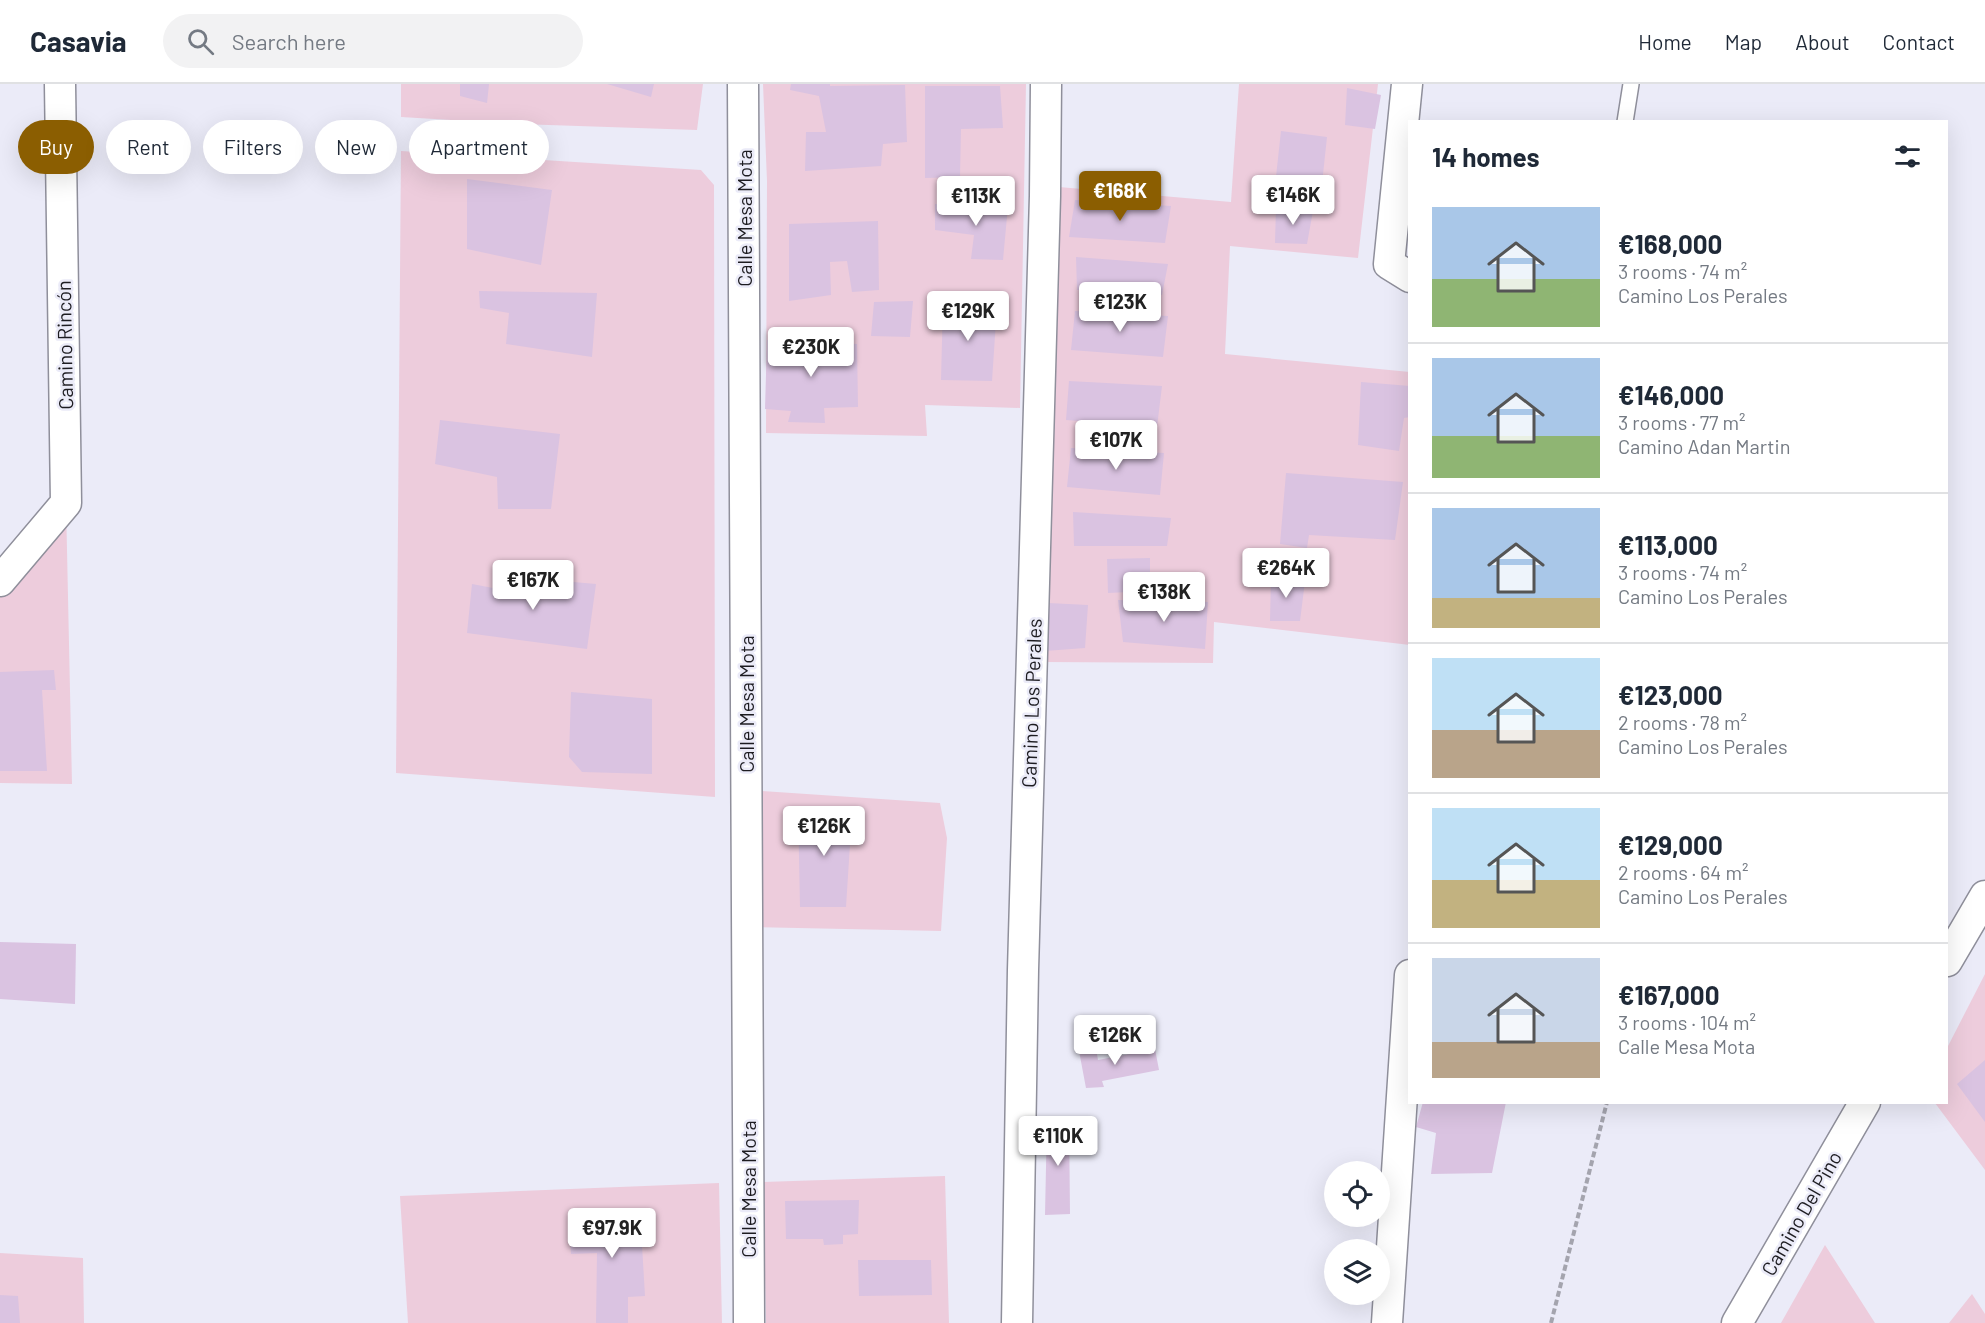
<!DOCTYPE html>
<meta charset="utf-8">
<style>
:root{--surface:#fff;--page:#f2f2f3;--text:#1f2937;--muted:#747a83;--line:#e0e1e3;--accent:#8b5e01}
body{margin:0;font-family:Barlow,sans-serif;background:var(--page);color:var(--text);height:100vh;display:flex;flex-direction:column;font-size:22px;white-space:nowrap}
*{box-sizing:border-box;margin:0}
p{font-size:20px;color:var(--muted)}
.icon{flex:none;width:33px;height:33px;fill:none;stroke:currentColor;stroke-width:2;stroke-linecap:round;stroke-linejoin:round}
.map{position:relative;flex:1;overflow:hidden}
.sheet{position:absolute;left:1408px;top:36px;width:540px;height:984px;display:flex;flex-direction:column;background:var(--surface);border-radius:0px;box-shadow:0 6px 24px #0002}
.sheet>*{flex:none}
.hud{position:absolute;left:18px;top:36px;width:570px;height:54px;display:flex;gap:12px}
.fabs{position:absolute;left:1324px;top:1077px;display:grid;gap:12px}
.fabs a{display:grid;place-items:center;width:66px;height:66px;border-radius:50%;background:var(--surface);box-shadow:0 6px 24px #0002;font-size:30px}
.price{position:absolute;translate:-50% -51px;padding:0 14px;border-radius:6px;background:#fff;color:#222;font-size:20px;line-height:39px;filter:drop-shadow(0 2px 3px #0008)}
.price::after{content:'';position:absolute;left:50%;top:36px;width:18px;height:14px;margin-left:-9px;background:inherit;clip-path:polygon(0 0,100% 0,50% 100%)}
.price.active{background:var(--accent);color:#fff}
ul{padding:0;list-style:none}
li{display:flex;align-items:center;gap:18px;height:150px;padding:0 24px}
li+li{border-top:2px solid var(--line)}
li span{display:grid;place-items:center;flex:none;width:168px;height:120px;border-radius:0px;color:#555}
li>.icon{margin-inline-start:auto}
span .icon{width:72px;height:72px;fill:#fffc;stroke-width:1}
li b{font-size:26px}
h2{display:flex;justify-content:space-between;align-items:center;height:72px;padding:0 24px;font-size:26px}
.chip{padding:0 21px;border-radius:27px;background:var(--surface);box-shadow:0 6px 24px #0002;font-size:21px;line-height:54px}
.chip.active{background:var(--accent);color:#fff}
header{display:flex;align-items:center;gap:36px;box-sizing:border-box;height:84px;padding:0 30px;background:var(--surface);border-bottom:2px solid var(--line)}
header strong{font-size:28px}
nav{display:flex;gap:33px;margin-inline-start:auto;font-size:21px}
.search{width:420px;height:54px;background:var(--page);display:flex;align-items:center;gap:15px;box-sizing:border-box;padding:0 21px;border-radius:33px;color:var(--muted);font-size:22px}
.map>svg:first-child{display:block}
.green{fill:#edccdc}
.building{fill:#dac3e1}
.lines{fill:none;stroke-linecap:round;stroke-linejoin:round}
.lane-casing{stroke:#8f8f9b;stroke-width:18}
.street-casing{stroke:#8f8f9b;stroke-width:33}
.path{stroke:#a4a4ae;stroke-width:4;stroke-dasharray:6 3;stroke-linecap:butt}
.lane{stroke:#fff;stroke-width:15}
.street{stroke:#fff;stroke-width:30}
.labels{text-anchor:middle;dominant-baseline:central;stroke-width:5;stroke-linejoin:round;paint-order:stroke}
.street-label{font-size:20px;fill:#1d1c21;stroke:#ebebf8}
</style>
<header>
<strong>Casavia</strong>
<div class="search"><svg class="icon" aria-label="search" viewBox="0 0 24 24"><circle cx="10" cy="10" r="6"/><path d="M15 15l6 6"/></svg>Search here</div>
<nav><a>Home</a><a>Map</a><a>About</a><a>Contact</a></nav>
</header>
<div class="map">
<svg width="1985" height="1239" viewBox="0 0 1985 1239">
<rect width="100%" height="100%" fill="#ebebf8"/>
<!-- green -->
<path class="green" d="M401,0H703L697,46L519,40L401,33Z
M763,0H1026L1020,324L925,321L927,352L766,349L767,97Z
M1239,0H1378L1358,174L1230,162L1225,270L1410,288V561L1214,538L1213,579L1044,578L1059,103L1231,118Z
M401,67L701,86L714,101L715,713L396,689Z
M66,419L72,700L0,699V497Z
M746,706L940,719L947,754L941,847L747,843Z
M1985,890V1086L1935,1019L1947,1018V964Z
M945,1092L949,1239H766L763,1098Z
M719,1099L722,1239H408L400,1112Z
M1825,1161L1875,1239H1781Z
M0,1169L83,1174L84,1239H0Z
M1972,1210L1985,1230V1239H1949Z"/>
<!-- building -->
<path class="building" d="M460,0H489L487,19L460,12Z
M607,0H654L651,13Z
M791,0H830V2L905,1L907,58L883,60L881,82L805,87L806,48H826L819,12L790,6Z
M925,2H1000L1003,44L961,45L960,93L925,94Z
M1347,4L1381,11L1375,45L1345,41Z
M1281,47L1327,53L1321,109L1274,111Z
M467,95L552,106L541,181L467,165Z
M1075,116L1171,122L1165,159L1069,153Z
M935,120L1008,122L1003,176L971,175L974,151L935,146Z
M1276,123L1313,127L1307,160L1275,159Z
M878,137L879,206L852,208L847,177L830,178L831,211L789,217V140Z
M1076,173L1168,180L1162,211L1077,206Z
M479,207L597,209L592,273L506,260L509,229L480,224Z
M913,217L910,253L871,252L874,218Z
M943,218L997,222L992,297L941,296Z
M1075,227L1168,232L1163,273L1071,266Z
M767,256L857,260L858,323L824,324L825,339L788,338L791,327L765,325Z
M1069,297L1162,302L1157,343L1066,336Z
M1361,298L1410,302V333L1404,334L1399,367L1358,361Z
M440,336L560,350L551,425H498L497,393L435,380Z
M1071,364L1164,369L1160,411L1067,403Z
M1286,389L1403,398L1395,456L1309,451L1307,464L1280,460Z
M1073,428L1171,434L1167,462H1074Z
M1150,474V507L1108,509L1107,475Z
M494,491L596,500L587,565L467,549L472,500L493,504Z
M1271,492L1305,497L1300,537H1270Z
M1118,516L1208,518L1205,565L1123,558Z
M1048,519L1088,521L1085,564L1045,567Z
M54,586L56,606H42L47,687H0V588Z
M571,608L652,615V690L582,688L569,673Z
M798,723L852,729L846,823H800Z
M0,858L76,860L75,920L0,915Z
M1096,964L1098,976L1155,965L1159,986L1102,997L1104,1003L1086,1004L1079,967Z
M1985,976V1038L1957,1000Z
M1423,1018H1506L1492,1089L1431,1090L1436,1049L1416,1043Z
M1069,1033L1070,1130L1045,1131L1047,1035Z
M859,1116L858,1150L843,1151V1160L824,1161L823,1155H786L785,1117Z
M640,1127L645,1212L628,1213V1239H596L597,1169L571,1170L568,1129Z
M858,1176H931L932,1211L859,1212Z
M0,1211L18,1212L20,1239H0Z"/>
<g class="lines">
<defs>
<path id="lane" d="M1625,38L1631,0"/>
<path id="street" d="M743,0L749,1239
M1407,0L1389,180L1410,193
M0,497L66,419L60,0
M1947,877L1985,812
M1017,1239L1023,886L1045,112L1046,0
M1387,1239L1410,891
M1737,1239L1865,1018"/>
</defs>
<!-- lane casing -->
<use href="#lane" class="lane-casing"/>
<!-- street casing -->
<use href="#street" class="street-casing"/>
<!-- path -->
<path class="path" d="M1551,1239L1607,1018"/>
<!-- lane -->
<use href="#lane" class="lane"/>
<!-- street -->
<use href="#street" class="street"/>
</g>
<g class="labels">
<!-- street labels -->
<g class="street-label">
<text transform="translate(744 134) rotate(-90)">Calle Mesa Mota</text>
<text transform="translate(64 261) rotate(-91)">Camino Rincón</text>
<text transform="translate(1031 619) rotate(-88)">Camino Los Perales</text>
<text transform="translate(746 620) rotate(-90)">Calle Mesa Mota</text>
<text transform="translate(748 1105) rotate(-90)">Calle Mesa Mota</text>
<text transform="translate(1801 1129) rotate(-60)">Camino Del Pino</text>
</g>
</g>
</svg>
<div class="fabs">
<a><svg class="icon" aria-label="locate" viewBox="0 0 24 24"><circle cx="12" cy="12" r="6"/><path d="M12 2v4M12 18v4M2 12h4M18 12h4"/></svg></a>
<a><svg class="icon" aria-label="layers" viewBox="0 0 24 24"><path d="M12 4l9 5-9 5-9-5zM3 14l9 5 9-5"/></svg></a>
</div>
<b class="price active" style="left:1120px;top:138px">€168K</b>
<b class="price" style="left:1293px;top:142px">€146K</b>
<b class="price" style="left:976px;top:143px">€113K</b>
<b class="price" style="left:1120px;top:249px">€123K</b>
<b class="price" style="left:968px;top:258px">€129K</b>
<b class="price" style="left:811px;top:294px">€230K</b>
<b class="price" style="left:1116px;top:387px">€107K</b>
<b class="price" style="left:1286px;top:515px">€264K</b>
<b class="price" style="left:533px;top:527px">€167K</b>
<b class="price" style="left:1164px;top:539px">€138K</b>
<b class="price" style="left:824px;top:773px">€126K</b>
<b class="price" style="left:1115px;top:982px">€126K</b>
<b class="price" style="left:1058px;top:1083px">€110K</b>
<b class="price" style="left:612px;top:1175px">€97.9K</b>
<div class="hud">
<a class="chip active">Buy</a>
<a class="chip">Rent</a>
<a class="chip">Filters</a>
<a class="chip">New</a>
<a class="chip">Apartment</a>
</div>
<section class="sheet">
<h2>14 homes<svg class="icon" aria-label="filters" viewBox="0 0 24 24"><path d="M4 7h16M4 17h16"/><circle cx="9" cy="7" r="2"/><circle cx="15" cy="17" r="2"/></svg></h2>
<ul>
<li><span style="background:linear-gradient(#a9c7e8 60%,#8fb573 0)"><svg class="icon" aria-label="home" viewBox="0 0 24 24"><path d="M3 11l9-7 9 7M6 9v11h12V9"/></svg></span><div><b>€168,000</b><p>3 rooms · 74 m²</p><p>Camino Los Perales</p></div></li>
<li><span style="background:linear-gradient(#a9c7e8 65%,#8fb573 0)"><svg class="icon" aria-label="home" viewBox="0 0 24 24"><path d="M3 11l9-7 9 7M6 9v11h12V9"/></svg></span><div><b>€146,000</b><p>3 rooms · 77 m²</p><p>Camino Adan Martin</p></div></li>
<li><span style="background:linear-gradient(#a9c7e8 75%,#c2b280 0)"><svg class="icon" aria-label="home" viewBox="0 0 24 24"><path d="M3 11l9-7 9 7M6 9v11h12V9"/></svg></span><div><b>€113,000</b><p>3 rooms · 74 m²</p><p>Camino Los Perales</p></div></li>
<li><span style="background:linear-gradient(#bfe0f5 60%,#b9a48a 0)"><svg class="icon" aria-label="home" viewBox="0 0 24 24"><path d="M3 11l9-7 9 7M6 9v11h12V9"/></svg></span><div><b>€123,000</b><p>2 rooms · 78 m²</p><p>Camino Los Perales</p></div></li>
<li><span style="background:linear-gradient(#bfe0f5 60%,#c2b280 0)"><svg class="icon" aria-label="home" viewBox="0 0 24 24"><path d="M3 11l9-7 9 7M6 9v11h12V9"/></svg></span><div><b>€129,000</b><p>2 rooms · 64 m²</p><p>Camino Los Perales</p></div></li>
<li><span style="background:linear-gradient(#c9d6e8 70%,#b9a48a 0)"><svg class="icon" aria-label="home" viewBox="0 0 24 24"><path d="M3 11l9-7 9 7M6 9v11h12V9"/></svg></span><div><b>€167,000</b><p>3 rooms · 104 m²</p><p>Calle Mesa Mota</p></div></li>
</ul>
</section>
</div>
